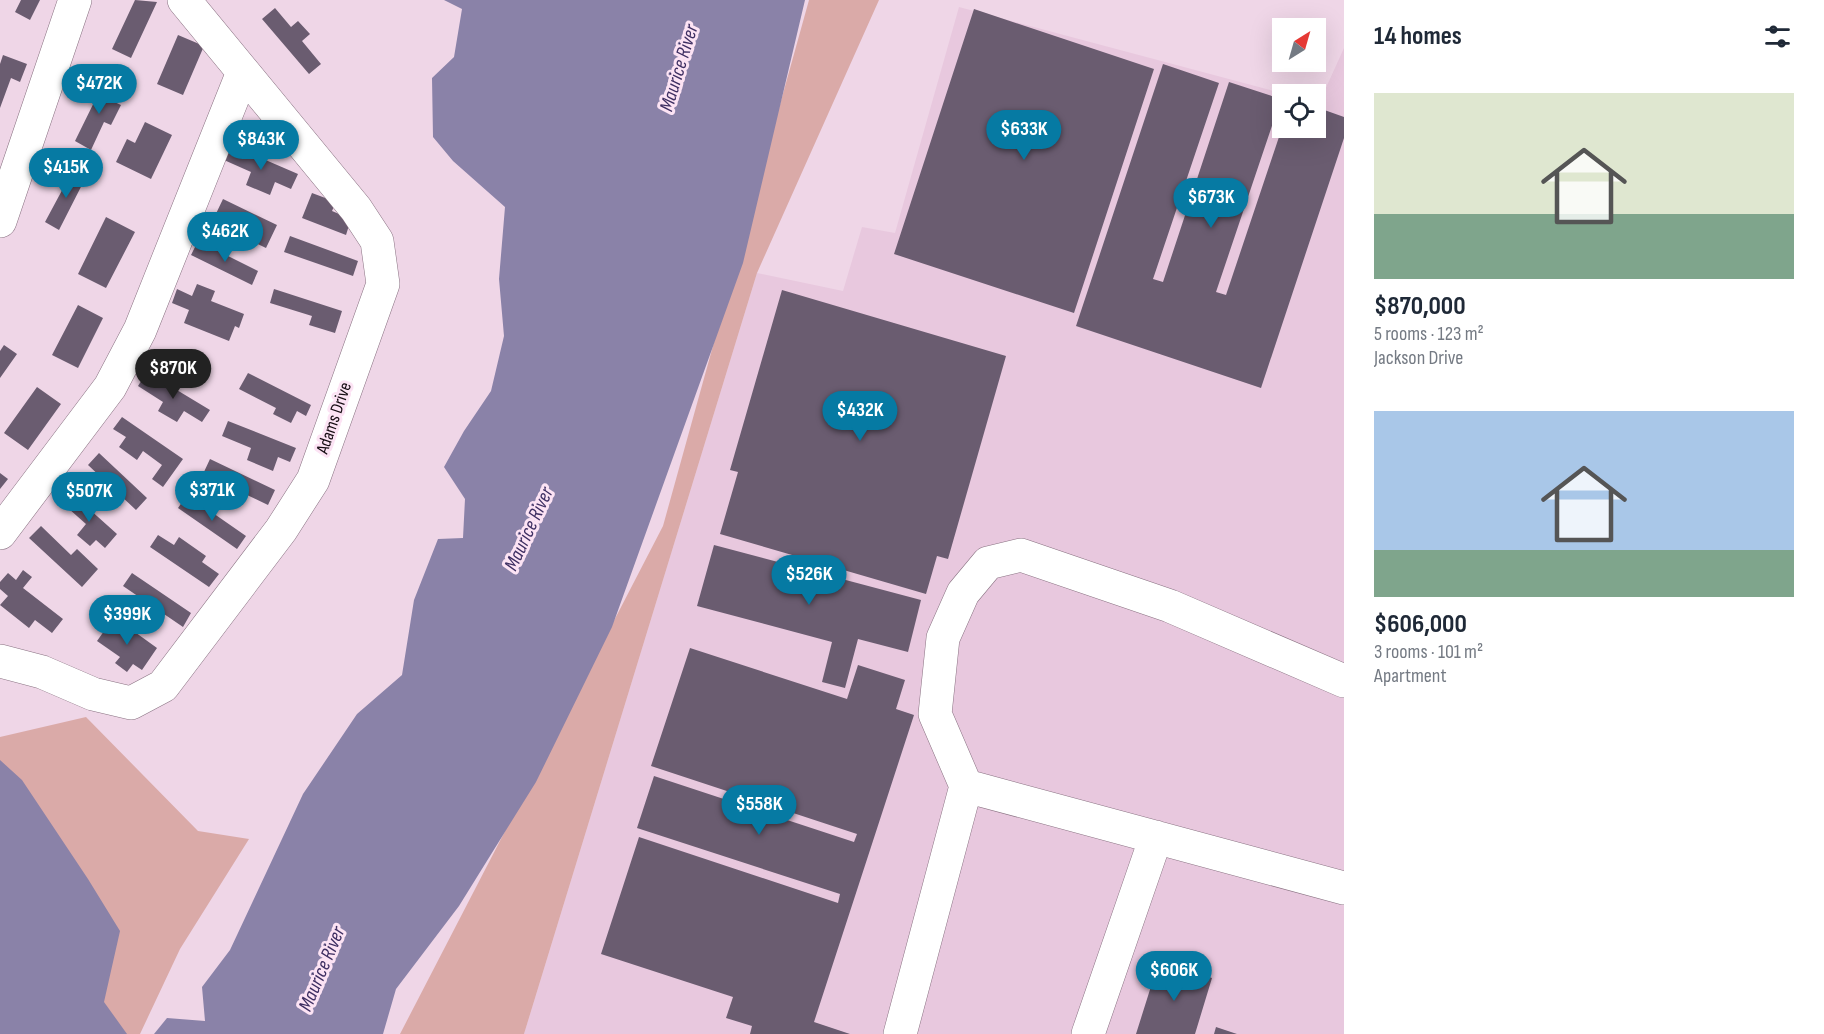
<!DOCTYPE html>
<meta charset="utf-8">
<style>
:root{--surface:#fff;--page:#f2f2f3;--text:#1f2937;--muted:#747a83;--accent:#067aa3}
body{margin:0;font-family:"Sofia Sans Condensed",sans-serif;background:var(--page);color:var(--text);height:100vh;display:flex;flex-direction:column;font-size:22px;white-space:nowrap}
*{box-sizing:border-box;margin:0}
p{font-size:20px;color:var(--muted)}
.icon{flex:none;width:33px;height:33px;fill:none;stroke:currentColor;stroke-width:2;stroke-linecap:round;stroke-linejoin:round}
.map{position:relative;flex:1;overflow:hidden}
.sheet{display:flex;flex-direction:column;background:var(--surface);width:480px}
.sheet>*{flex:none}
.needle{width:39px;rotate:37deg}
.tools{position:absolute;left:1272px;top:18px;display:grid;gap:12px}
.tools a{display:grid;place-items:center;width:54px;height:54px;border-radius:0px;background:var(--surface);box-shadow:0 6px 24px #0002;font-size:30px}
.price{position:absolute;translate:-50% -51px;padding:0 14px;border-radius:21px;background:var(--accent);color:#fff;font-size:20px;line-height:39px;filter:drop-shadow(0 2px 3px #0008)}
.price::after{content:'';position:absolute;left:50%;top:36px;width:18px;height:14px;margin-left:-9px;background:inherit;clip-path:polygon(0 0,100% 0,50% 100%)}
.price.current{background:#222;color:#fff}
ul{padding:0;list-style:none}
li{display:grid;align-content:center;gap:12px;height:318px;padding:0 30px}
li span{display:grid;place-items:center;height:186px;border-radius:0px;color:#555}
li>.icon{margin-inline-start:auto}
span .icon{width:108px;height:108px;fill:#fffc;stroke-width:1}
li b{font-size:26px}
h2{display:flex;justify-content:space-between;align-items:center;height:72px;padding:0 30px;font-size:26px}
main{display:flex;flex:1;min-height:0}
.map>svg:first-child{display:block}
.built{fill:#e8c8de}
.green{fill:#daaaa8}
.water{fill:#8a82a8}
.building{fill:#6a5c70}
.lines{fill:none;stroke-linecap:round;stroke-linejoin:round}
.minor-casing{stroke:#897282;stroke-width:34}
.minor{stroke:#fff;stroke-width:33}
.labels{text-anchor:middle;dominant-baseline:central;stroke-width:6;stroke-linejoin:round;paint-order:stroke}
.street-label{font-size:18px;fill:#160d13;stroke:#fce3f4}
.water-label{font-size:20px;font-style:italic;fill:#3e2f62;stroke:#fce3f4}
</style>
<main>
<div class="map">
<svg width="1344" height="1034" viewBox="0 0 1344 1034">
<rect width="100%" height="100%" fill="#efd6e7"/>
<!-- built -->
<path class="built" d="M959,7L1285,94H1282V128H1316V103H1319L1344,48V1034H524L757,273L843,291L862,227L895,233Z"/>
<!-- green -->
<path class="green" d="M809,0H879L757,273L524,1034H400L663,526Z
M86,717L198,831L249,839L180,949L140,1034H0V737Z"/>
<!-- water -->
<path class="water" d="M444,0H805L743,263L612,627L536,782L459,906L396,989L383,1034H154L167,1018L205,1021L202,987L230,950L303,794L357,714L402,675L414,600L438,539L463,538L465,499L444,467L464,431L491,391L504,336L499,279L505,207L453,161L433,137L432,78L454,57L462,9Z
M0,760L22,780L88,879L120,931L104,1002L127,1034H0Z"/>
<!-- building -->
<path class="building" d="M21,0H40L30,20L15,12Z
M135,0L157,2L131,58L112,49Z
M275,8L291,27L298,21L310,34L302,41L321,64L309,74L262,19Z
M974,9L1154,69L1074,313L894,254Z
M178,35L204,46L183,95L157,84Z
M3,55L27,64L20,82L11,78L0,108V64Z
M1163,64L1219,83L1153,279L1163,282L1229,82L1281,99L1216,292L1226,295L1282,128H1316V107L1344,117V138L1261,388L1076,326Z
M106,78L118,83L110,100L121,105L111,125L104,122L91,150L75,141Z
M145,122L172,135L151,179L116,162L127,139L135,143Z
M231,145L298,174L291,189L275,182L270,195L246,185L251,172L224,160Z
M74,168L87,175L59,230L45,222Z
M312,193L336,202L332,211L351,219L346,235L302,218Z
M223,199L277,225L266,248L212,222Z
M106,217L135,232L106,288L78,274Z
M290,236L358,261L353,276L284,252Z
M198,241L258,271L252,285L191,255Z
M197,284L215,291L211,301L244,314L239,328L235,326L229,341L184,323L189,310L172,303L177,289L192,296Z
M274,289L342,311L335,333L309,325L312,316L270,303Z
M782,290L1006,356L948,559L937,556L926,594L720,534L738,472L730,470Z
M78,305L103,318L78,368L52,355Z
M4,345L17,354L0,378V351Z
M147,372L210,410L202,422L184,411L177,422L158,411L163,402L138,386Z
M248,373L311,405L306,416L297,411L291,423L273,414L276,408L239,389Z
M37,387L61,404L28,450L4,433Z
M122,417L183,459L163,487L152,479L162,465L143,451L137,460L119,447L126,437L113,429Z
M228,421L296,448L290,462L278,457L273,471L247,460L251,448L222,436Z
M99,453L147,498L136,510L88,465Z
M210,459L275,490L268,505L203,474Z
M0,473L8,479L0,489Z
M69,491L117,534L105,548L96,540L90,546L77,535L86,524L60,501Z
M187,495L246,536L237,549L178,508Z
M41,526L71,555L77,549L98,569L82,587L29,538Z
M158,535L174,545L179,537L206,556L202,562L219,574L209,587L150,547Z
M714,545L921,600L908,652L858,639L845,688L822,682L832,642L697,606Z
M23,570L32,577L23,588L63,619L52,633L35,620L29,628L0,605L8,596L0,589V582L8,573L16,580Z
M132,573L191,613L183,627L123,586Z
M114,617L157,648L142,670L133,664L127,672L115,663L120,657L97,641Z
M690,648L847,699L858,665L905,680L896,709L914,715L814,1022L850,1034H750L752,1026L726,1018L733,997L601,954L639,837L838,903L840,894L637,828L654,776L854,842L857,834L651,766Z
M1159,961L1212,978L1195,1034H1136Z
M1216,1027L1237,1034H1214Z"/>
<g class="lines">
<defs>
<path id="minor" d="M0,221L75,0
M0,533L110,387L140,330L243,72
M0,661L42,672L93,694L131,703L163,686L281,530L313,480L383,284L377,241L356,209L184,0
M966,786L935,714L943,638L963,593L988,563L1021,555L1170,606L1344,681
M900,1034L966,786L1344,888
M1088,1034L1156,837"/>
</defs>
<!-- minor casing -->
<use href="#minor" class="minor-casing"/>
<!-- minor -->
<use href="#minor" class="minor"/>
</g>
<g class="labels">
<!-- street labels -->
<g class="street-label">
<text transform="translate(334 418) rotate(-71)">Adams Drive</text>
</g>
<!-- water labels -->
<g class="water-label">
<text transform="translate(679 68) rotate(-73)">Maurice River</text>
<text transform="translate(529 529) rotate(-65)">Maurice River</text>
<text transform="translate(322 969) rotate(-67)">Maurice River</text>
</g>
</g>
</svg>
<div class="tools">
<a><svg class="needle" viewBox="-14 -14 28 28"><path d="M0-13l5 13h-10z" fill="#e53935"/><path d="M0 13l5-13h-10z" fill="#747a83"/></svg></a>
<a><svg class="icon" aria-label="locate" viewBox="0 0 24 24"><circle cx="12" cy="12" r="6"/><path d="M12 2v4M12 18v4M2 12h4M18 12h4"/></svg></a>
</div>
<b class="price" style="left:99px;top:115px">$472K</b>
<b class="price" style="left:1024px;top:161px">$633K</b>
<b class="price" style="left:261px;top:171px">$843K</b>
<b class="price" style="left:66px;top:199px">$415K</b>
<b class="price" style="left:1211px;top:229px">$673K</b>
<b class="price" style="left:225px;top:263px">$462K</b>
<b class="price current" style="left:173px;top:400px">$870K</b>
<b class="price" style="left:860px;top:442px">$432K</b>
<b class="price" style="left:212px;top:522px">$371K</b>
<b class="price" style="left:89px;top:523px">$507K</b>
<b class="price" style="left:809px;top:606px">$526K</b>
<b class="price" style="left:127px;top:646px">$399K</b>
<b class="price" style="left:759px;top:836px">$558K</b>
<b class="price" style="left:1174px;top:1002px">$606K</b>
</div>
<section class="sheet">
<h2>14 homes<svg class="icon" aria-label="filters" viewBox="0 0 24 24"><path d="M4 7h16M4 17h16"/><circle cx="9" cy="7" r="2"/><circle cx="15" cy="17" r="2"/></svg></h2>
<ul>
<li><span style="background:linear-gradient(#dfe7d0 65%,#7fa58c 0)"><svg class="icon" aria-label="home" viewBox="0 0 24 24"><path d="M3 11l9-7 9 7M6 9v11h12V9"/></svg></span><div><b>$870,000</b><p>5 rooms · 123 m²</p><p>Jackson Drive</p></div></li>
<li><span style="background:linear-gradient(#a9c7e8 75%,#7fa58c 0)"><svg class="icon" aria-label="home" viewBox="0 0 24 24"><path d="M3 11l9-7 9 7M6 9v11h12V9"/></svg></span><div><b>$606,000</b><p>3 rooms · 101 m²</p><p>Apartment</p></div></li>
</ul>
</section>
</main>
